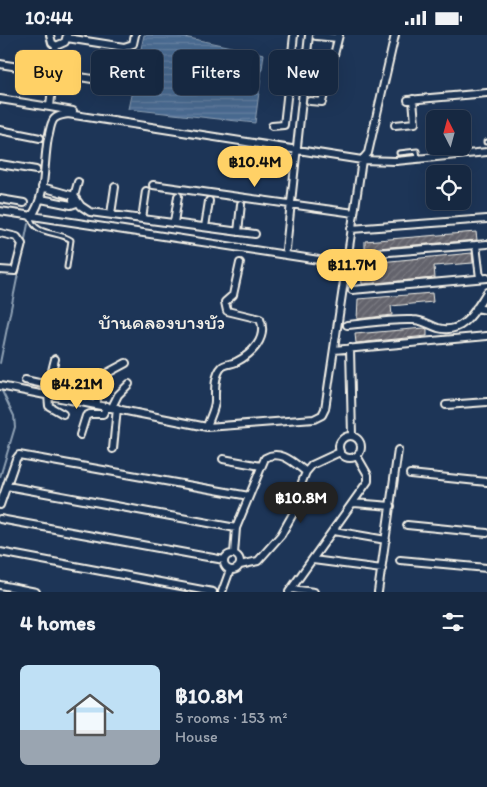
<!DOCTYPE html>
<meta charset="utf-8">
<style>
:root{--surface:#162841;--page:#1f3048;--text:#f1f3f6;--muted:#9ea6b1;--line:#35445a;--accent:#ffd166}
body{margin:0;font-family:Itim,"Playpen Sans Thai",sans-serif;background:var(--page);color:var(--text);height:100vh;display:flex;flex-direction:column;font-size:19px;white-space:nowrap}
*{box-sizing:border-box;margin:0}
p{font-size:16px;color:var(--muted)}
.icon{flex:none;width:28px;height:28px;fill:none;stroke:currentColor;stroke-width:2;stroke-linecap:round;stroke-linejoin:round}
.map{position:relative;height:557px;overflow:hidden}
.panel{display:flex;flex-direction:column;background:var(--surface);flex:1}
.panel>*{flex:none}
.top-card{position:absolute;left:15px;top:15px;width:458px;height:45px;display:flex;gap:10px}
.needle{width:32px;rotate:354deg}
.controls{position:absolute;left:426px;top:75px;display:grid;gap:10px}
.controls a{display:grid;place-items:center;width:45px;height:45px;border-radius:8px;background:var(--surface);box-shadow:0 5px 20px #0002,0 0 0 1px var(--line);font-size:25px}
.price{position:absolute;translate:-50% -42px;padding:0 11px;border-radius:18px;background:var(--accent);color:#111;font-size:16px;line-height:32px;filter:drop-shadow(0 1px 2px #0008)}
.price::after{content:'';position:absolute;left:50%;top:30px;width:15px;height:11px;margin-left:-8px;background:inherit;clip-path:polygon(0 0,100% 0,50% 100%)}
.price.selected{background:#222;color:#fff}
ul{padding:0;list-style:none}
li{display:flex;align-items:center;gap:15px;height:125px;padding:0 20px}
li span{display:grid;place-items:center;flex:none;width:140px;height:100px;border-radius:8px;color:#555}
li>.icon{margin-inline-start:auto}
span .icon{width:60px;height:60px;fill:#fffc;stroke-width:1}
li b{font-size:21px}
h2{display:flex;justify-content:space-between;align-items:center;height:60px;padding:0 20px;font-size:21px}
.pill{padding:0 18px;border-radius:8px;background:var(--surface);box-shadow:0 5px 20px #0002,0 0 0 1px var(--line);font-size:18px;line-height:45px}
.pill.selected{background:var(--accent);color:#111}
.status{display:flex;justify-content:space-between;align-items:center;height:35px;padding:0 25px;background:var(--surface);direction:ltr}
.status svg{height:14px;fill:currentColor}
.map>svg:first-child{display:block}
.water{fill:url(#water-rules);stroke:#8ea0b3}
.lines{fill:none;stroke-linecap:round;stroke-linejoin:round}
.stream{stroke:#8ea0b3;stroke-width:2}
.building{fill:url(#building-hatch);stroke:#f4f1e8}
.lane-casing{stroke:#f4f1e8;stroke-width:7}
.street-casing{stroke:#f4f1e8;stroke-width:10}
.lane{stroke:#1d3557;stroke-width:3}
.street{stroke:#1d3557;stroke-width:6}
.labels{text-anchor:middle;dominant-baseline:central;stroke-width:4;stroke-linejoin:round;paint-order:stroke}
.quarter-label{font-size:20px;fill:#f4f1e8;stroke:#1d3557}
</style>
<div class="status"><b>10:44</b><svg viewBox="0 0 49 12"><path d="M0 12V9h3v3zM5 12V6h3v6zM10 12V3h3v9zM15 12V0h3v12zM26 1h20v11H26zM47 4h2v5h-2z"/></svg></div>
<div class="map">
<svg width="487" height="557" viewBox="0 0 487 557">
<defs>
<pattern id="water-rules" width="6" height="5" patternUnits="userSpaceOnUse" patternTransform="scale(1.25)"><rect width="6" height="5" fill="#4a6a90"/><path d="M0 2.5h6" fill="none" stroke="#6580a0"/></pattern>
<pattern id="building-hatch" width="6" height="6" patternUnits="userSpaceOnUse" patternTransform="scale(1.25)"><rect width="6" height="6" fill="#63636c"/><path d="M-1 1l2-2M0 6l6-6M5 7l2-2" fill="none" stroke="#7a7a81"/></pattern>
</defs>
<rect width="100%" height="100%" fill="#1d3557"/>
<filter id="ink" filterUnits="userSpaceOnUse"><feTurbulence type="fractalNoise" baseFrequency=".02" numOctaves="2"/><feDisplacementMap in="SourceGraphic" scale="10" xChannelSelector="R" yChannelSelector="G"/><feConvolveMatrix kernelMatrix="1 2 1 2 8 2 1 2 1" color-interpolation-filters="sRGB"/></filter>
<g filter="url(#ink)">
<!-- water -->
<path class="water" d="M144,0H175L264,19L255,88L128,74Z"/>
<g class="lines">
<!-- stream -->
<path class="stream" d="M24,209L28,189
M0,328L21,224
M0,442L15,392L14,381L1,354"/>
</g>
<!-- building -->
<path class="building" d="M476,197L477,205L365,214V206Z
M472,218L473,228L434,231L435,243L362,249L360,229Z
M432,258L433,267L391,271L392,280L357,284L358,264Z
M424,293L427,294V301L356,308L355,299Z"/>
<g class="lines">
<defs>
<path id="lane" d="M486,107H487
M399,118L417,116L418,123
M31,183C35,201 59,196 71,205L67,232"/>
<path id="street" d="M50,0L52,8L56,11
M316,1L338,3
M67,3L124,12L133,9L135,0
M56,11L65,7L67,0
M0,29L123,49
M312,33L330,36
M0,64L50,72L56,11
M408,65L487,58
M310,66L322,67L339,0
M50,72L73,76
M395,90L415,88L413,64
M272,91L284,90L294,0
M0,95L40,103
M0,129L36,135
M153,150L354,178
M42,152L74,161L81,171L90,177L255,199
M0,164L24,168
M41,164L71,170L77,168
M73,165L78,147
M0,176L345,229
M111,179L115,152
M31,182C47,161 43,129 48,103C50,97 50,89 54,84C58,80 63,80 68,79L362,125L396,126L487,117
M142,184L146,156
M174,188L178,161
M205,192L209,166
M351,194L487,184
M238,197L241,169
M0,198L17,202L22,209L15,236L0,235
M476,210L487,209
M286,214L309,0
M352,220L476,210L480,243
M352,255L487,243
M476,273L487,275
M347,290C369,288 391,284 413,285C423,285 429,290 438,293C464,300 475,275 487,257
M350,313L352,401
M334,315L487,301
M25,345L48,350
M0,351L207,392L314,384L322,380L325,374L362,125L368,118L395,0
M46,359L55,324
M48,360L49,371L63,379
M97,369L96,350L98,343L126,328
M446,370L487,367
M112,372L118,360L129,349
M207,392C209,384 215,374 215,366C215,357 214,340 222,332C225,329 232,329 236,327C252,319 268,303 260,284L227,276L225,267L233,260L240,228
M80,400L86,381L90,379H103L107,371
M339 412a11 11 0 1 1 22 0a11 11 0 1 1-22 0Z
M113,414L117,373
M223,424L261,431
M410,439L487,447
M7,451L236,493
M354,468L391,471
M0,470L16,424L19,420L249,461
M0,484L224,525
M407,490L487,498
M334,496L386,505
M0,517L213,557
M224 527a8 8 0 1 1 16 0a8 8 0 1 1-16 0Z
M234,519L236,493L265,423C281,414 294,428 306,437
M313,525L382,534
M400,525L487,533
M240,530L258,526L281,500L299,468L302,447L306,437L312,430L340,417
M0,550L36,557
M291,554L314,557
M222,557L230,535
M289,557L368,446V440L357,421
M378,557L398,415"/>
</defs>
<!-- lane casing -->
<use href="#lane" class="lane-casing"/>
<!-- street casing -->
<use href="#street" class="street-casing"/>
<!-- lane -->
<use href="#lane" class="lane"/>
<!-- street -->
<use href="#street" class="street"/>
</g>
</g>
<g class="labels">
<!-- quarter labels -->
<g class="quarter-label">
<text x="162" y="287">บ้านคลองบางบัว</text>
</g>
</g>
</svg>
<div class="controls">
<a><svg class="needle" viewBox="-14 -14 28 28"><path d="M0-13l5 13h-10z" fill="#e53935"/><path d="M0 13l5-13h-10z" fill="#9ea6b1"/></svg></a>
<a><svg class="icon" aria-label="locate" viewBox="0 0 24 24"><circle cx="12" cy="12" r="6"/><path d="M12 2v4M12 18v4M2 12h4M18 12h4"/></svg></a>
</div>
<b class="price" style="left:255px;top:153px">฿10.4M</b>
<b class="price" style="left:352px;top:256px">฿11.7M</b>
<b class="price" style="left:77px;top:375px">฿4.21M</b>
<b class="price selected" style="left:301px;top:489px">฿10.8M</b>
<div class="top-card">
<a class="pill selected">Buy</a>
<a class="pill">Rent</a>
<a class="pill">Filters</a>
<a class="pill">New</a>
</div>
</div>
<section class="panel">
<h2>4 homes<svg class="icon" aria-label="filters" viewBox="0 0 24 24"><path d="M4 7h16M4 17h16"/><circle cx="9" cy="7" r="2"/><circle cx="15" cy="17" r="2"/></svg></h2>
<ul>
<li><span style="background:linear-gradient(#bfe0f5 65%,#9aa5b1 0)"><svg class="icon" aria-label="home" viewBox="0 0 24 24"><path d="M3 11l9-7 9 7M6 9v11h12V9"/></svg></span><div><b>฿10.8M</b><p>5 rooms · 153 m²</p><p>House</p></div></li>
</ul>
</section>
